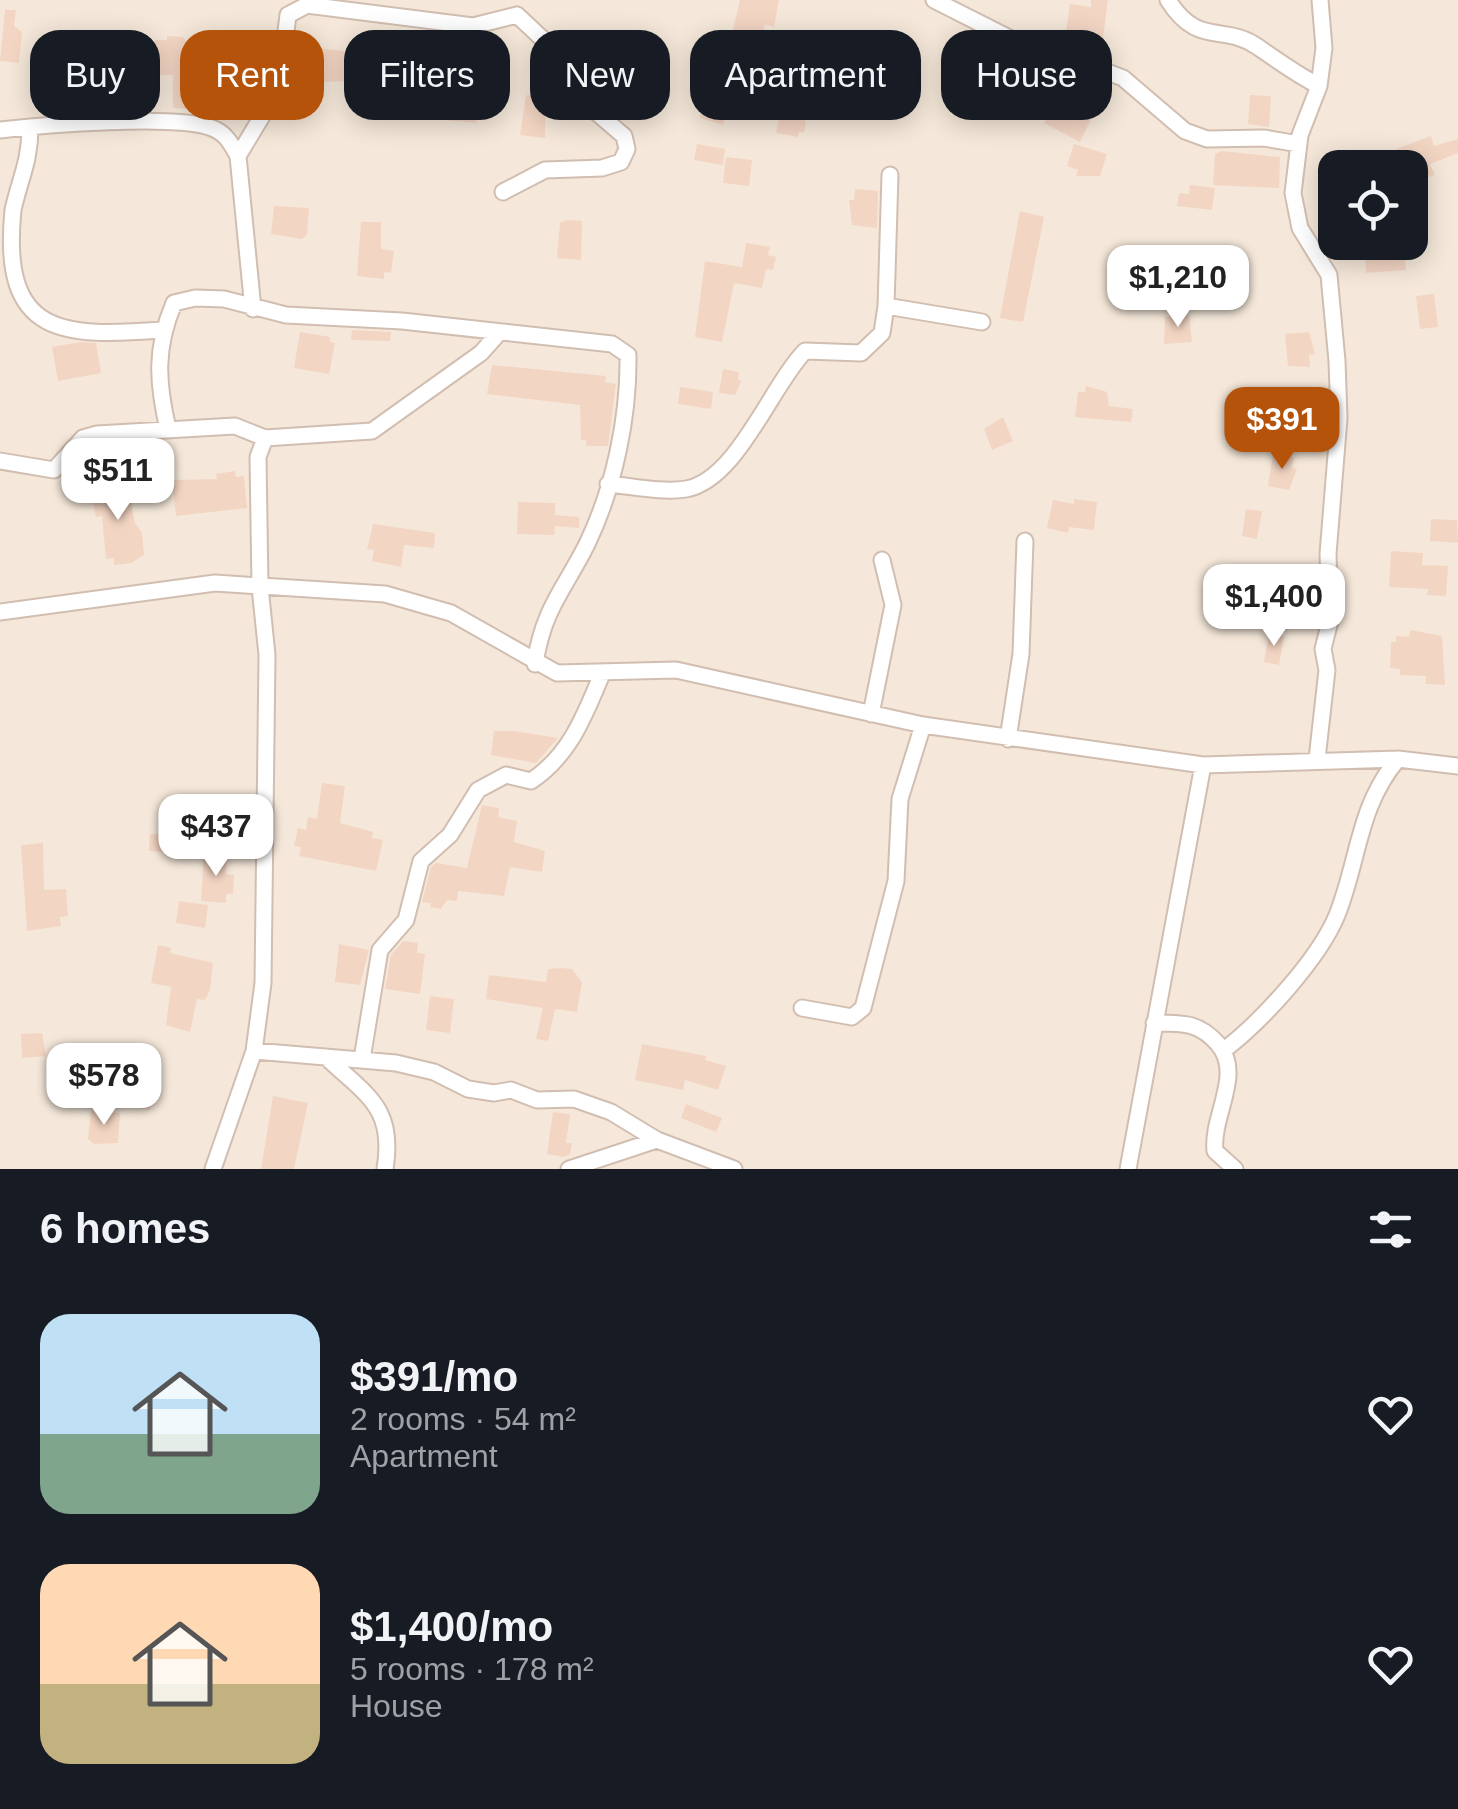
<!DOCTYPE html>
<meta charset="utf-8">
<style>
:root{--surface:#171b24;--page:#20242c;--text:#f1f3f6;--muted:#9ea1a6;--accent:#b45309}
body{margin:0;font-family:Helvetica,sans-serif;background:var(--page);color:var(--text);height:100vh;display:flex;flex-direction:column;font-size:38px;white-space:nowrap}
*{box-sizing:border-box;margin:0}
p{font-size:32px;color:var(--muted)}
.icon{flex:none;width:55px;height:55px;fill:none;stroke:currentColor;stroke-width:2;stroke-linecap:round;stroke-linejoin:round}
.map{position:relative;height:1169px;overflow:hidden}
.side{display:flex;flex-direction:column;background:var(--surface);flex:1}
.side>*{flex:none}
.banner{position:absolute;left:30px;top:30px;width:1400px;height:90px;display:flex;gap:20px}
.controls{position:absolute;left:1318px;top:150px;display:grid;gap:20px}
.controls a{display:grid;place-items:center;width:110px;height:110px;border-radius:20px;background:var(--surface);box-shadow:0 5px 25px #0003;font-size:50px}
.price{position:absolute;translate:-50% -85px;padding:0 22px;border-radius:20px;background:#fff;color:#222;font-size:32px;line-height:65px;filter:drop-shadow(0 2px 5px #0008)}
.price::after{content:'';position:absolute;left:50%;top:60px;width:30px;height:22px;margin-left:-15px;background:inherit;clip-path:polygon(0 0,100% 0,50% 100%)}
.price.on{background:var(--accent);color:#fff}
ul{padding:0;list-style:none}
li{display:flex;align-items:center;gap:30px;height:250px;padding:0 40px}
li span{display:grid;place-items:center;flex:none;width:280px;height:200px;border-radius:30px;color:#555}
li>.icon{margin-inline-start:auto}
span .icon{width:120px;height:120px;fill:#fffc;stroke-width:1}
li b{font-size:42px}
h2{display:flex;justify-content:space-between;align-items:center;height:120px;padding:0 40px;font-size:42px}
.pill{padding:0 35px;border-radius:30px;background:var(--surface);box-shadow:0 5px 25px #0003;font-size:35px;line-height:90px}
.pill.on{background:var(--accent);color:#fff}
.map>svg:first-child{display:block}
.residential{fill:#f5e8da;fill-rule:evenodd}
.building{fill:#f3d5c3}
.lines{fill:none;stroke-linecap:round;stroke-linejoin:round}
.street-casing{stroke:#d1beb0;stroke-width:19}
.street{stroke:#fff;stroke-width:15}
</style>
<div class="map">
<svg width="1458" height="1169" viewBox="0 0 1458 1169">
<rect width="100%" height="100%" fill="#fdf6ec"/>
<!-- residential -->
<path class="residential" d="M0,0H1458V1169H0ZM1335,168H1410V242H1335Z"/>
<!-- building -->
<path class="building" d="M740,0H779L774,27L765,24L759,46L799,55L797,62L804,68L800,85L724,66Z
M1091,0H1108L1103,38L1087,35L1086,47L1071,44L1073,33L1066,32L1070,4L1091,7Z
M5,10H16L14,26L22,32L19,63L0,61Z
M167,36L182,37L193,46L196,83L215,84V89H220L216,110L173,108V75H154L155,40H167Z
M864,41L886,47L873,94L842,81L855,49L862,51Z
M84,44H97L99,53L92,100L81,99Z
M308,47L344,51L345,63L365,64L364,88L349,87V81L302,83L301,52H308Z
M55,72H65L62,97L49,96L50,76Z
M446,87L474,89V100H482L476,123L444,120Z
M1061,90L1076,98L1074,102L1085,108L1082,114L1091,119L1080,142L1044,123Z
M526,95L546,98L545,138L520,135Z
M1250,95L1271,96L1269,127L1248,124Z
M702,99L729,105L723,125L700,118Z
M780,113L802,117L806,122L804,133L799,132L798,137L776,133Z
M1431,136L1434,146L1458,139V153L1430,164L1435,175L1417,181L1410,168H1403L1396,149Z
M697,144L725,149L723,165L694,160Z
M1074,144L1107,154L1100,176H1076L1078,170L1067,166Z
M1222,151L1280,157L1279,188L1213,185L1215,154Z
M726,157L752,160L749,186L723,183Z
M1190,185L1215,188L1212,210L1177,206L1179,193L1189,194Z
M855,189L878,191L877,228L852,225L849,200H854Z
M274,206L309,208L307,235L302,239L271,234Z
M1020,211L1044,217L1023,322L1000,318Z
M567,220L582,221L581,260L557,258L560,223Z
M361,222H381V249L394,251L391,273L384,272V279L357,276Z
M1364,242H1403L1406,270L1366,273Z
M746,243L770,247L768,255L776,257L773,270L766,269L762,288L734,283L722,342L695,337L705,261L742,267Z
M1159,267L1172,288L1140,305L1128,286Z
M1434,294L1438,327L1420,329L1416,296Z
M1189,315L1192,342L1164,344L1165,317Z
M352,330L391,332L390,341L351,340Z
M300,332L330,337V342L335,343L329,374L294,368Z
M1309,332L1315,354L1309,355L1310,367L1288,366L1285,334Z
M81,342L96,343L101,373L58,381L52,347Z
M492,365L606,376L605,382L616,384L608,446H586V440H581L580,405L487,394Z
M723,369L739,372L738,380H742L735,395L719,393Z
M1086,386L1107,392L1109,406L1133,409L1131,422L1075,417L1078,392H1085Z
M680,387L713,392L711,409L678,404Z
M1003,417L1013,441L992,450L984,429Z
M1273,454L1294,457L1292,468L1297,469L1289,490L1268,486Z
M235,471L236,477L244,476L247,508L176,516L172,480L217,479L216,474Z
M114,477L117,490L128,488L135,523L142,533L144,555L131,563L114,565V558L106,559L102,516L96,517L90,488L100,486L99,480Z
M1074,499L1097,502L1094,530L1069,527L1068,533L1047,528L1053,500L1074,504Z
M518,502L555,503V515L579,517V528L555,526L554,535L517,534Z
M1246,509L1262,511L1257,539L1242,536Z
M1431,519L1457,520L1458,543L1430,541Z
M373,524L435,533L434,548L404,545L401,567L372,561L374,550L367,549Z
M1391,551L1423,553L1422,565L1448,566L1446,596L1427,595L1428,589L1389,587Z
M1410,630L1442,636L1445,685L1426,684V676L1400,675V669L1390,668L1391,642H1396V636L1409,637Z
M1269,633L1284,636L1279,665L1264,662Z
M494,731H514L558,738L536,763L491,755Z
M322,783L345,786L340,823L373,832L372,838L383,840L376,871L299,856L301,847L294,846L298,828L306,830L308,817L317,819Z
M482,805L499,808L498,817L517,821L514,842L545,851L542,872L510,867L504,896L458,891L457,901L447,900L441,909L430,907L431,903L422,902L431,867L436,863L467,868Z
M150,834L185,835L184,853L149,851Z
M43,843L44,890L66,889L68,916L60,917L61,926L27,931L21,845Z
M204,853L227,855L226,874L234,875L233,894H226V903L201,901Z
M179,901L208,905L205,928L176,923Z
M403,941L418,943L417,953L425,954L420,994L385,989L391,955Z
M339,944L369,950L360,985L335,982Z
M158,945L171,948L170,953L213,963L210,990L205,1000L197,999L190,1032L166,1025L171,987L151,983Z
M562,968L572,969L582,982L577,1012L555,1009L548,1041L536,1039L543,1008L486,999L489,975L546,982L548,969Z
M430,996L454,999L450,1033L426,1030Z
M42,1033L46,1056L22,1058L21,1034Z
M642,1044L707,1056L705,1060L726,1066L718,1090L685,1080L683,1090L635,1080Z
M134,1086L153,1089L150,1110L123,1106L125,1090L133,1092Z
M273,1096L308,1103L294,1169H261Z
M686,1104L722,1118L716,1132L681,1118Z
M91,1111L120,1113L118,1143L94,1144L88,1139Z
M553,1112L570,1114L566,1143H572L570,1154L564,1157L547,1154Z"/>
<g class="lines">
<defs>
<path id="street" d="M934,0L1019,43L1042,47L1123,78L1185,131L1207,139L1264,138L1299,144
M1168,0C1198,48 1224,23 1258,47C1278,61 1296,74 1319,86
M30,127C30,162 20,178 13,210C0,338 64,337 163,330
M0,130C44,125 174,114 212,128C226,133 231,144 238,156
M503,192L545,170L602,168L621,162L627,149L624,136L589,106L566,61L517,15
M886,306L890,175
M253,309L238,156L279,88L288,15L307,5L473,26L517,15
M168,429C157,382 155,348 174,303L195,298L224,299L286,315L402,321L612,344L628,355C629,417 614,488 587,544C564,590 543,609 535,664
M0,461L54,470L83,438L97,434L235,426L265,438
M608,484C632,486 662,493 686,489C737,480 771,386 805,351L861,353L882,333L886,306L982,322
M0,612L215,583L385,594L451,613L557,673L676,670L923,725L1203,765L1398,759L1458,766
M871,714L893,605L882,560
M1008,739L1021,654L1025,541
M1317,759L1327,670L1323,649L1330,621L1328,554L1339,418L1337,361L1329,275L1300,228L1293,193L1300,135L1319,86L1324,48L1320,0
M802,1008L852,1017L863,1008L896,881L900,799L923,725
M1154,1023C1182,1023 1199,1022 1218,1044C1244,1074 1211,1116 1215,1151L1235,1169
M1224,1050C1261,1022 1319,959 1337,915C1359,860 1358,806 1398,759
M254,1051L396,1063L434,1072L468,1089L494,1093L511,1090L537,1100L574,1099L611,1112L657,1140L734,1169
M326,1057C367,1096 395,1107 385,1169
M362,1059L380,950L406,920L421,861L450,835L478,790L506,775L531,781C570,755 584,717 602,674
M213,1169L254,1051L263,983L267,655L260,587L258,457L265,438L372,431L481,353L498,334
M569,1169L657,1140
M1128,1169L1203,765"/>
</defs>
<!-- street casing -->
<use href="#street" class="street-casing"/>
<!-- street -->
<use href="#street" class="street"/>
</g>
</svg>
<div class="controls">
<a><svg class="icon" aria-label="locate" viewBox="0 0 24 24"><circle cx="12" cy="12" r="6"/><path d="M12 2v4M12 18v4M2 12h4M18 12h4"/></svg></a>
</div>
<b class="price" style="left:1178px;top:330px">$1,210</b>
<b class="price on" style="left:1282px;top:472px">$391</b>
<b class="price" style="left:118px;top:523px">$511</b>
<b class="price" style="left:1274px;top:649px">$1,400</b>
<b class="price" style="left:216px;top:879px">$437</b>
<b class="price" style="left:104px;top:1128px">$578</b>
<div class="banner">
<a class="pill">Buy</a>
<a class="pill on">Rent</a>
<a class="pill">Filters</a>
<a class="pill">New</a>
<a class="pill">Apartment</a>
<a class="pill">House</a>
</div>
</div>
<section class="side">
<h2>6 homes<svg class="icon" aria-label="filters" viewBox="0 0 24 24"><path d="M4 7h16M4 17h16"/><circle cx="9" cy="7" r="2"/><circle cx="15" cy="17" r="2"/></svg></h2>
<ul>
<li><span style="background:linear-gradient(#bfe0f5 60%,#7fa58c 0)"><svg class="icon" aria-label="home" viewBox="0 0 24 24"><path d="M3 11l9-7 9 7M6 9v11h12V9"/></svg></span><div><b>$391/mo</b><p>2 rooms · 54 m²</p><p>Apartment</p></div><svg class="icon" aria-label="heart" viewBox="0 0 24 24"><path d="M12 20l-8-8c-3-5 5-10 8-4 3-6 11-1 8 4z"/></svg></li>
<li><span style="background:linear-gradient(#ffd9b3 60%,#c2b280 0)"><svg class="icon" aria-label="home" viewBox="0 0 24 24"><path d="M3 11l9-7 9 7M6 9v11h12V9"/></svg></span><div><b>$1,400/mo</b><p>5 rooms · 178 m²</p><p>House</p></div><svg class="icon" aria-label="heart" viewBox="0 0 24 24"><path d="M12 20l-8-8c-3-5 5-10 8-4 3-6 11-1 8 4z"/></svg></li>
</ul>
</section>
